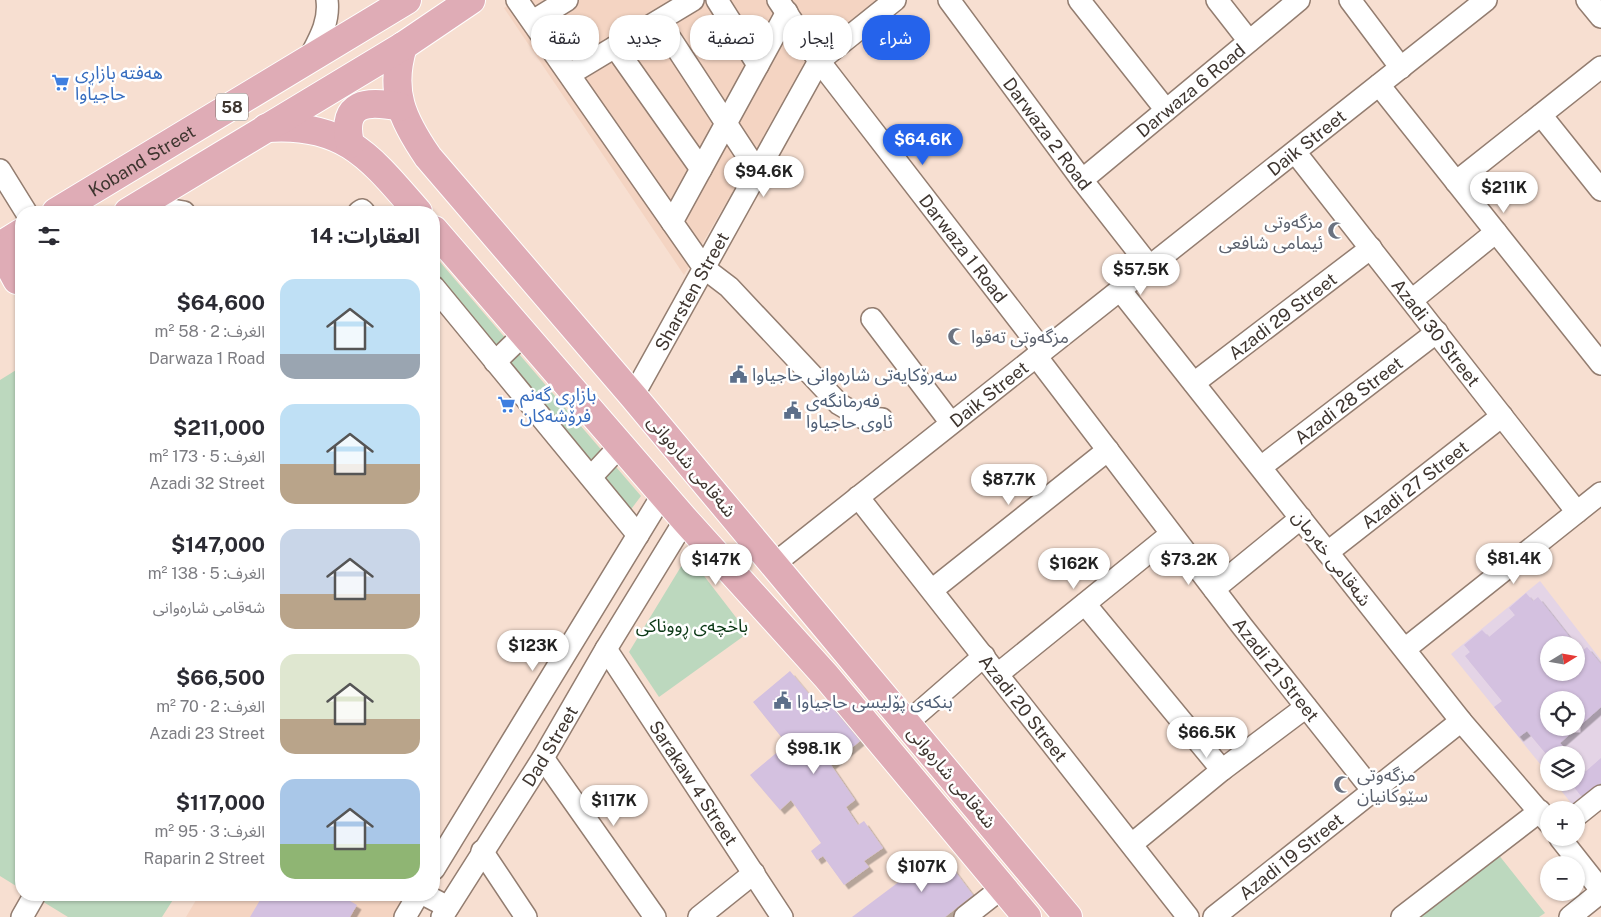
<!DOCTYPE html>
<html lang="ar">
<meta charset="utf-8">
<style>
:root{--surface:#fff;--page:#f7f7f7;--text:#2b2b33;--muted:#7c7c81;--accent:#2563eb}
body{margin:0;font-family:"Public Sans","Noto Sans Arabic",sans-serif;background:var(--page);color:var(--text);direction:rtl;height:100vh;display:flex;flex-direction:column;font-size:19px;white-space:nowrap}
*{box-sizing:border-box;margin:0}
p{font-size:16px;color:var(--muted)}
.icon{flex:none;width:28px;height:28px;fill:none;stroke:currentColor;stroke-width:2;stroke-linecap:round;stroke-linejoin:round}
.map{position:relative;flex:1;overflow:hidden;direction:ltr}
.side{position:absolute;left:15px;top:206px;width:425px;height:695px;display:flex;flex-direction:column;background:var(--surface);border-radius:20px;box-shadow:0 1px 4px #0004;direction:rtl}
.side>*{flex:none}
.top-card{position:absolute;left:455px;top:15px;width:475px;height:45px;direction:rtl;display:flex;gap:10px}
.needle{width:32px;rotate:79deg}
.controls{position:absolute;left:1540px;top:636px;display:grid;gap:10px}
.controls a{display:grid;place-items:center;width:45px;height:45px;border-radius:50%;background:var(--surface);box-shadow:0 1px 4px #0004;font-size:25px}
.price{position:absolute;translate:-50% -42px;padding:0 11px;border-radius:18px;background:#fff;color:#222;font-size:16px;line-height:32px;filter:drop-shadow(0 1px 2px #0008)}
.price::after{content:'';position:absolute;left:50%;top:30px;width:15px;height:11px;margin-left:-8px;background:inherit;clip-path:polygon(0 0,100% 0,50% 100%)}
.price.active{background:var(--accent);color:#fff}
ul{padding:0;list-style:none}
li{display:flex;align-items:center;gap:15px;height:125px;padding:0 20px}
li span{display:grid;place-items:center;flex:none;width:140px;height:100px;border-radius:15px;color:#555}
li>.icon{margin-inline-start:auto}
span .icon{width:60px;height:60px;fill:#fffc;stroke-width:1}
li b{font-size:21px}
h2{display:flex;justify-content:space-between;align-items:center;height:60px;padding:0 20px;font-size:21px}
.pill{padding:0 18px;border-radius:20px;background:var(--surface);box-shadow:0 1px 4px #0004;font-size:18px;line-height:45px}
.pill.active{background:var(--accent);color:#fff}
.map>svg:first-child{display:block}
.built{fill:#f4d4c2}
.education{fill:#e4d4e6;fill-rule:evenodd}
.green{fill:#bcd8be}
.building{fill:#d4c1e0;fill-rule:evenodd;filter:url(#shadow)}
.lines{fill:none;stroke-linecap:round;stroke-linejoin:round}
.minor-casing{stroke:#937d70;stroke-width:24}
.major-casing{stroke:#fff;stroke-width:30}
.minor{stroke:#fff;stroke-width:21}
.major{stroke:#dfacb6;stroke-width:28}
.labels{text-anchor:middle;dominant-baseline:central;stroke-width:5;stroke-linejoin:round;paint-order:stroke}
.shield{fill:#fff;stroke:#78726d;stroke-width:1}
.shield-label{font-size:16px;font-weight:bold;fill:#3e352f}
.shop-label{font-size:18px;fill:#366cbe;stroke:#fff;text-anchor:start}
.street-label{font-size:18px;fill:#3e352f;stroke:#fff}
.worship-label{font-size:18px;fill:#5b616d;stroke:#fff;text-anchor:start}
.service-label{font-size:18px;fill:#4e5e75;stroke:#fff;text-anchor:start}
.park-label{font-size:18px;fill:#0b3815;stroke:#fff}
</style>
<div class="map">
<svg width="1601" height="917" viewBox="0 0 1601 917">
<defs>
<filter id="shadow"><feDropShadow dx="4.5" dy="4.5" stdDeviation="0" flood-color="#0004"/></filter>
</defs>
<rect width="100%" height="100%" fill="#f7dfd1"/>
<!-- built -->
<path class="built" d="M516,0H878L809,61L684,275L504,8Z
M199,895H409L394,917H186Z"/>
<!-- education -->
<path class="education" d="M1540,581L1601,660V795L1579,813L1555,783L1576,782V755H1549V775L1451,654ZM1549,645H1576V672H1549ZM1549,700H1576V728H1549Z"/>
<!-- green -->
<path class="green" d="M434,255L641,496L626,516L434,289Z
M21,367V889L0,876V380Z
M688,555L748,633L659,697L629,652Z
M1498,854L1545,913L1539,917H1419Z
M32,895H176L162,917H68Z"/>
<!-- building -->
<path class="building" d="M1526,593L1533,601L1538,597L1576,645H1549V672H1576V656L1587,647L1601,664V707L1560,743L1570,755H1547L1527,731L1519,737L1494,707L1502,701L1465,656L1470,652L1464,645L1482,630L1489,637L1515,615L1509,608ZM1549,700H1576V728H1549Z
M790,671L824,712L831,706L860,741L831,765L855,800L846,807L858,825L864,821L883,848L864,861L869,867L844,885L823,856L817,860L811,851L821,843L791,800L780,810L750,775L787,744L753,702Z
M1601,758V783L1581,796L1570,782H1576V762L1585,772Z
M940,851L973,895L945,917H852Z
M263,895H340L357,905L350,917H250Z"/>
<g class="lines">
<defs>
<g id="minor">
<path d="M517,0L704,268L729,287L839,404L863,418L882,419"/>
<path d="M717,0L758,65"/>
<path id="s1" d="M778,0L819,61L1043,351"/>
<path id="s2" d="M949,0L1082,180L1150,267"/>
<path d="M1079,0L1166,110"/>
<path d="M1217,0L1249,41"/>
<path d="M1350,0L1401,68"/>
<path d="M1587,0L1601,17"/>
<path d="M533,21L567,0"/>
<path d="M659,21L758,172"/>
<path d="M615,47L701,169"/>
<path d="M308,61C318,41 330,23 327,0"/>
<path d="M570,74L693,0"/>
<path d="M1379,85L1601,364"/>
<path d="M1541,115L1601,190"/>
<path id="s3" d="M1295,152L1577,512"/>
<path d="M0,170L26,212"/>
<path id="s4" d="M1082,180L1299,0"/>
<path d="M1456,182L1601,67"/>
<path d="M130,211L172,210L184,212"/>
<path d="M359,212L362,210L364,212"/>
<path d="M672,222L787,12"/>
<path d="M434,287L638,535"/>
<path d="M1120,290L1461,721L1549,823"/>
<path d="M1412,300L1496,232"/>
<path d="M872,319L951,423"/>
<path id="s5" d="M1036,356L1242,626L1373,791"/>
<path d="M495,362L524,334"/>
<path id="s6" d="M1194,383L1371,248"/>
<path id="s7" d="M633,396L819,61L895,0"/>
<path id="s8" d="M1261,467L1437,332"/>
<path d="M591,477L621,445"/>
<path id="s9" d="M858,497L1188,917"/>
<path id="s10" d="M1328,552L1502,416"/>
<path id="s11" d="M774,564L1486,0"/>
<path d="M1214,589L1301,518"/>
<path d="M932,590L1108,450"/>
<path d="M1085,604L1222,770"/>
<path id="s12" d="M606,649L782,917"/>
<path d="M1405,649L1601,493"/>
<path d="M998,674L1171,534"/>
<path d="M907,723L984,656"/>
<path d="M543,758L655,917"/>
<path d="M1576,816L1601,796"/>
<path d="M1560,838L1601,890"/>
<path d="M1132,844L1222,770L1306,707"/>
<path d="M482,851L526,917"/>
<path d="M434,869L663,494"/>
<path d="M425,895L448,907"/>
<path d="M22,917L34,896"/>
<path d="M405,917L418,895"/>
<path id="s13" d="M442,917L543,758L606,649L685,520"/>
<path d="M699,917L754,873"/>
<path d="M965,917L1002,888"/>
<path id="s14" d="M1214,917L1461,721"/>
<path d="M1402,917L1540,811"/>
<path d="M1570,917L1601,892"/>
</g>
<g id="major">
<path d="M403,46C389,91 402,119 428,157L633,396L1068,917"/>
<path d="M266,128C345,122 371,158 418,212"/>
<path d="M350,144C341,102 366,100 400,107"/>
<path id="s15" d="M56,212L407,0"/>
<path d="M128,212L403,46L471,0"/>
<path d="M434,230L685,520L826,676L1027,917"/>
<path d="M0,246L21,233"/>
<path d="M0,249L17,280"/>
</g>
</defs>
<!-- minor casing -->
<use href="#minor" class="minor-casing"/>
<!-- major casing -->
<use href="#major" class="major-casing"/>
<!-- minor -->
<use href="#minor" class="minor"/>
<!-- major -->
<use href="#major" class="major"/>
</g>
<!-- icons -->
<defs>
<symbol id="supermarket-bare" viewBox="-9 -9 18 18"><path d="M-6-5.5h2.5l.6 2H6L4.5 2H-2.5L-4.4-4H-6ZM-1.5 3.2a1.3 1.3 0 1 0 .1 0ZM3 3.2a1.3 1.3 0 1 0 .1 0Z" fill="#3f7fe0" stroke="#fff" stroke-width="2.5" paint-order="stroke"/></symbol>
<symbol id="mosque-bare" viewBox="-9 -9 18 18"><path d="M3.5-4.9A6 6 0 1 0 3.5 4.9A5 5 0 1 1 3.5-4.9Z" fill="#6b7280" stroke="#fff" stroke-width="2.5" paint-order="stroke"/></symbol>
<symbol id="civic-bare" viewBox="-9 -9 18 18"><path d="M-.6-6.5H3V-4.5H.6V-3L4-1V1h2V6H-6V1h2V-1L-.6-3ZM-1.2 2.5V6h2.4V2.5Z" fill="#5c6f8a" stroke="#fff" stroke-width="2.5" paint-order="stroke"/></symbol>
</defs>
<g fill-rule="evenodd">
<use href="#supermarket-bare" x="48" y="70" width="25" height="25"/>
<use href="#mosque-bare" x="1324" y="218" width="25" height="25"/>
<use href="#mosque-bare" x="944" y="324" width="25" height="25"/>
<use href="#civic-bare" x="726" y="362" width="25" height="25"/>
<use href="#supermarket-bare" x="494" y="392" width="25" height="25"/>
<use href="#civic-bare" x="780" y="398" width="25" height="25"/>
<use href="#civic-bare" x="770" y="688" width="25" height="25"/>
<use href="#mosque-bare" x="1330" y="772" width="25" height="25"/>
</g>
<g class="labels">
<!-- shield labels -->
<rect class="shield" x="216" y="93.5" width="32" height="27" rx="4"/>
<g class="shield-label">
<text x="232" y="107">58</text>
</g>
<!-- shop labels -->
<g class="shop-label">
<text x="75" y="72">هەفتە بازاڕی<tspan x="75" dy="21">حاجیاوا</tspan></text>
<text x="520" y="394">بازاڕی گەنم<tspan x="520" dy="21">فرۆشەکان</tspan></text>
</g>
<!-- street labels -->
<g class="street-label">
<text stroke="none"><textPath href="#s4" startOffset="141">Darwaza 6 Road</textPath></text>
<text stroke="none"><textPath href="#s2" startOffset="166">Darwaza 2 Road</textPath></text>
<text stroke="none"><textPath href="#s11" startOffset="679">Daik Street</textPath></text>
<text stroke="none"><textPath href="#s15" startOffset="100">Koband Street</textPath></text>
<text stroke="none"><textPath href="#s1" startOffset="310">Darwaza 1 Road</textPath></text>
<text stroke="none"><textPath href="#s7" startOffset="120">Sharsten Street</textPath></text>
<text stroke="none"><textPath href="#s6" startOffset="111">Azadi 29 Street</textPath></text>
<text stroke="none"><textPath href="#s3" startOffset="229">Azadi 30 Street</textPath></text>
<text stroke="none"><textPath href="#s11" startOffset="274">Daik Street</textPath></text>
<text stroke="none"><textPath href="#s8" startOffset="110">Azadi 28 Street</textPath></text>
<text transform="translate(692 466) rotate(50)">شەقامی شارەوانی</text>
<text stroke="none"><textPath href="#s10" startOffset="110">Azadi 27 Street</textPath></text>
<text transform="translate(1332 558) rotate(52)">شەقامی خەرمان</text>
<text stroke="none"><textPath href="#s5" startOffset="395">Azadi 21 Street</textPath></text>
<text stroke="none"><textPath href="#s9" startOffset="268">Azadi 20 Street</textPath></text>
<text stroke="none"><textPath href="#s13" startOffset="202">Dad Street</textPath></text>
<text transform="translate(952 777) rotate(50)">شەقامی شارەوانی</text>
<text stroke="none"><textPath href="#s12" startOffset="160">Sarakaw 4 Street</textPath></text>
<text stroke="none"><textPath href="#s14" startOffset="98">Azadi 19 Street</textPath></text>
</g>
<!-- worship labels -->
<g class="worship-label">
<text x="1323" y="221" text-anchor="end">مزگەوتی<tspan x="1323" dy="21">ئیمامی شافعی</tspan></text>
<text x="971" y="336">مزگەوتی تەقوا</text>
<text x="1357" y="774">مزگەوتی<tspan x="1357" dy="21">سێوکانیان</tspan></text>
</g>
<!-- service labels -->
<g class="service-label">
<text x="752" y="374">سەرۆکایەتی شارەوانی حاجیاوا</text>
<text x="806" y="400">فەرمانگەی<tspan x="806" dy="21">ئاوی حاجیاوا</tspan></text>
<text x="797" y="701">بنکەی پۆلیسی حاجیاوا</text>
</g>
<!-- park labels -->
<g class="park-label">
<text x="692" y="625">باخچەی ڕووناکی</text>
</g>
</g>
</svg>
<div class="controls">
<a><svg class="needle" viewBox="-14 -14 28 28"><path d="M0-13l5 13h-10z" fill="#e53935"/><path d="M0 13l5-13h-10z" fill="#7c7c81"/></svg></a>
<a><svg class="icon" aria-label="locate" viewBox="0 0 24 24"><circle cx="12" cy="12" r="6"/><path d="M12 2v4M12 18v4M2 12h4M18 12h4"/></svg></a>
<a><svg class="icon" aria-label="layers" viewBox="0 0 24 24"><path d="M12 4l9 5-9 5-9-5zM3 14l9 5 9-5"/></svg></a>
<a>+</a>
<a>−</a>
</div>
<b class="price active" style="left:923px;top:166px">$64.6K</b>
<b class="price" style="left:764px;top:198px">$94.6K</b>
<b class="price" style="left:1504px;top:214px">$211K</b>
<b class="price" style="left:1141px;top:296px">$57.5K</b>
<b class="price" style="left:1009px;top:506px">$87.7K</b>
<b class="price" style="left:1514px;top:585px">$81.4K</b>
<b class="price" style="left:716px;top:586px">$147K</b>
<b class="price" style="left:1189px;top:586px">$73.2K</b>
<b class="price" style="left:1074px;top:590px">$162K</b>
<b class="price" style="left:533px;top:672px">$123K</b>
<b class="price" style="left:1207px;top:759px">$66.5K</b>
<b class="price" style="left:814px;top:775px">$98.1K</b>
<b class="price" style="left:614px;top:827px">$117K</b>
<b class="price" style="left:922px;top:893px">$107K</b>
<div class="top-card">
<a class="pill active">شراء</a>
<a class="pill">إيجار</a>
<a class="pill">تصفية</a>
<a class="pill">جديد</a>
<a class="pill">شقة</a>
</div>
<section class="side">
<h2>العقارات: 14<svg class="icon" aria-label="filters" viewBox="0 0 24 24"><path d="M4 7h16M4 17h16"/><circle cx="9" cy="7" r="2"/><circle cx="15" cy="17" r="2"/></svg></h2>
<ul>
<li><span style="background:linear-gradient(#bfe0f5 75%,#9aa5b1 0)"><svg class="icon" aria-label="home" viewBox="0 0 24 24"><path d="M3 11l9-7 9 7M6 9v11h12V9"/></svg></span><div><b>$64,600</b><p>الغرف: 2 · 58 m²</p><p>Darwaza 1 Road</p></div></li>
<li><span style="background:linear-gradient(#bfe0f5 60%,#b9a48a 0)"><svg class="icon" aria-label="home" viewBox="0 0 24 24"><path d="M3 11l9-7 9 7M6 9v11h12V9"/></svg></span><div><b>$211,000</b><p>الغرف: 5 · 173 m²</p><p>Azadi 32 Street</p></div></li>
<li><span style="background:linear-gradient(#c9d6e8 65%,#b9a48a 0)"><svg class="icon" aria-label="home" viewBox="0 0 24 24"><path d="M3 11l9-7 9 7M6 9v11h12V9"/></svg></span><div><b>$147,000</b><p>الغرف: 5 · 138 m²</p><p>شەقامی شارەوانی</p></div></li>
<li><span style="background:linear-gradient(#dfe7d0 65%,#b9a48a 0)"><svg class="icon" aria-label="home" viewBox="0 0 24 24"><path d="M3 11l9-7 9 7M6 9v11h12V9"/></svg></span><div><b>$66,500</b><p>الغرف: 2 · 70 m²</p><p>Azadi 23 Street</p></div></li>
<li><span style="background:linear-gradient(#a9c7e8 65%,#8fb573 0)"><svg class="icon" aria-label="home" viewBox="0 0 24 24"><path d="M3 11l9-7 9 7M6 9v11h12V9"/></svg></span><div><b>$117,000</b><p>الغرف: 3 · 95 m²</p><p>Raparin 2 Street</p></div></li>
</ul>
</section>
</div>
